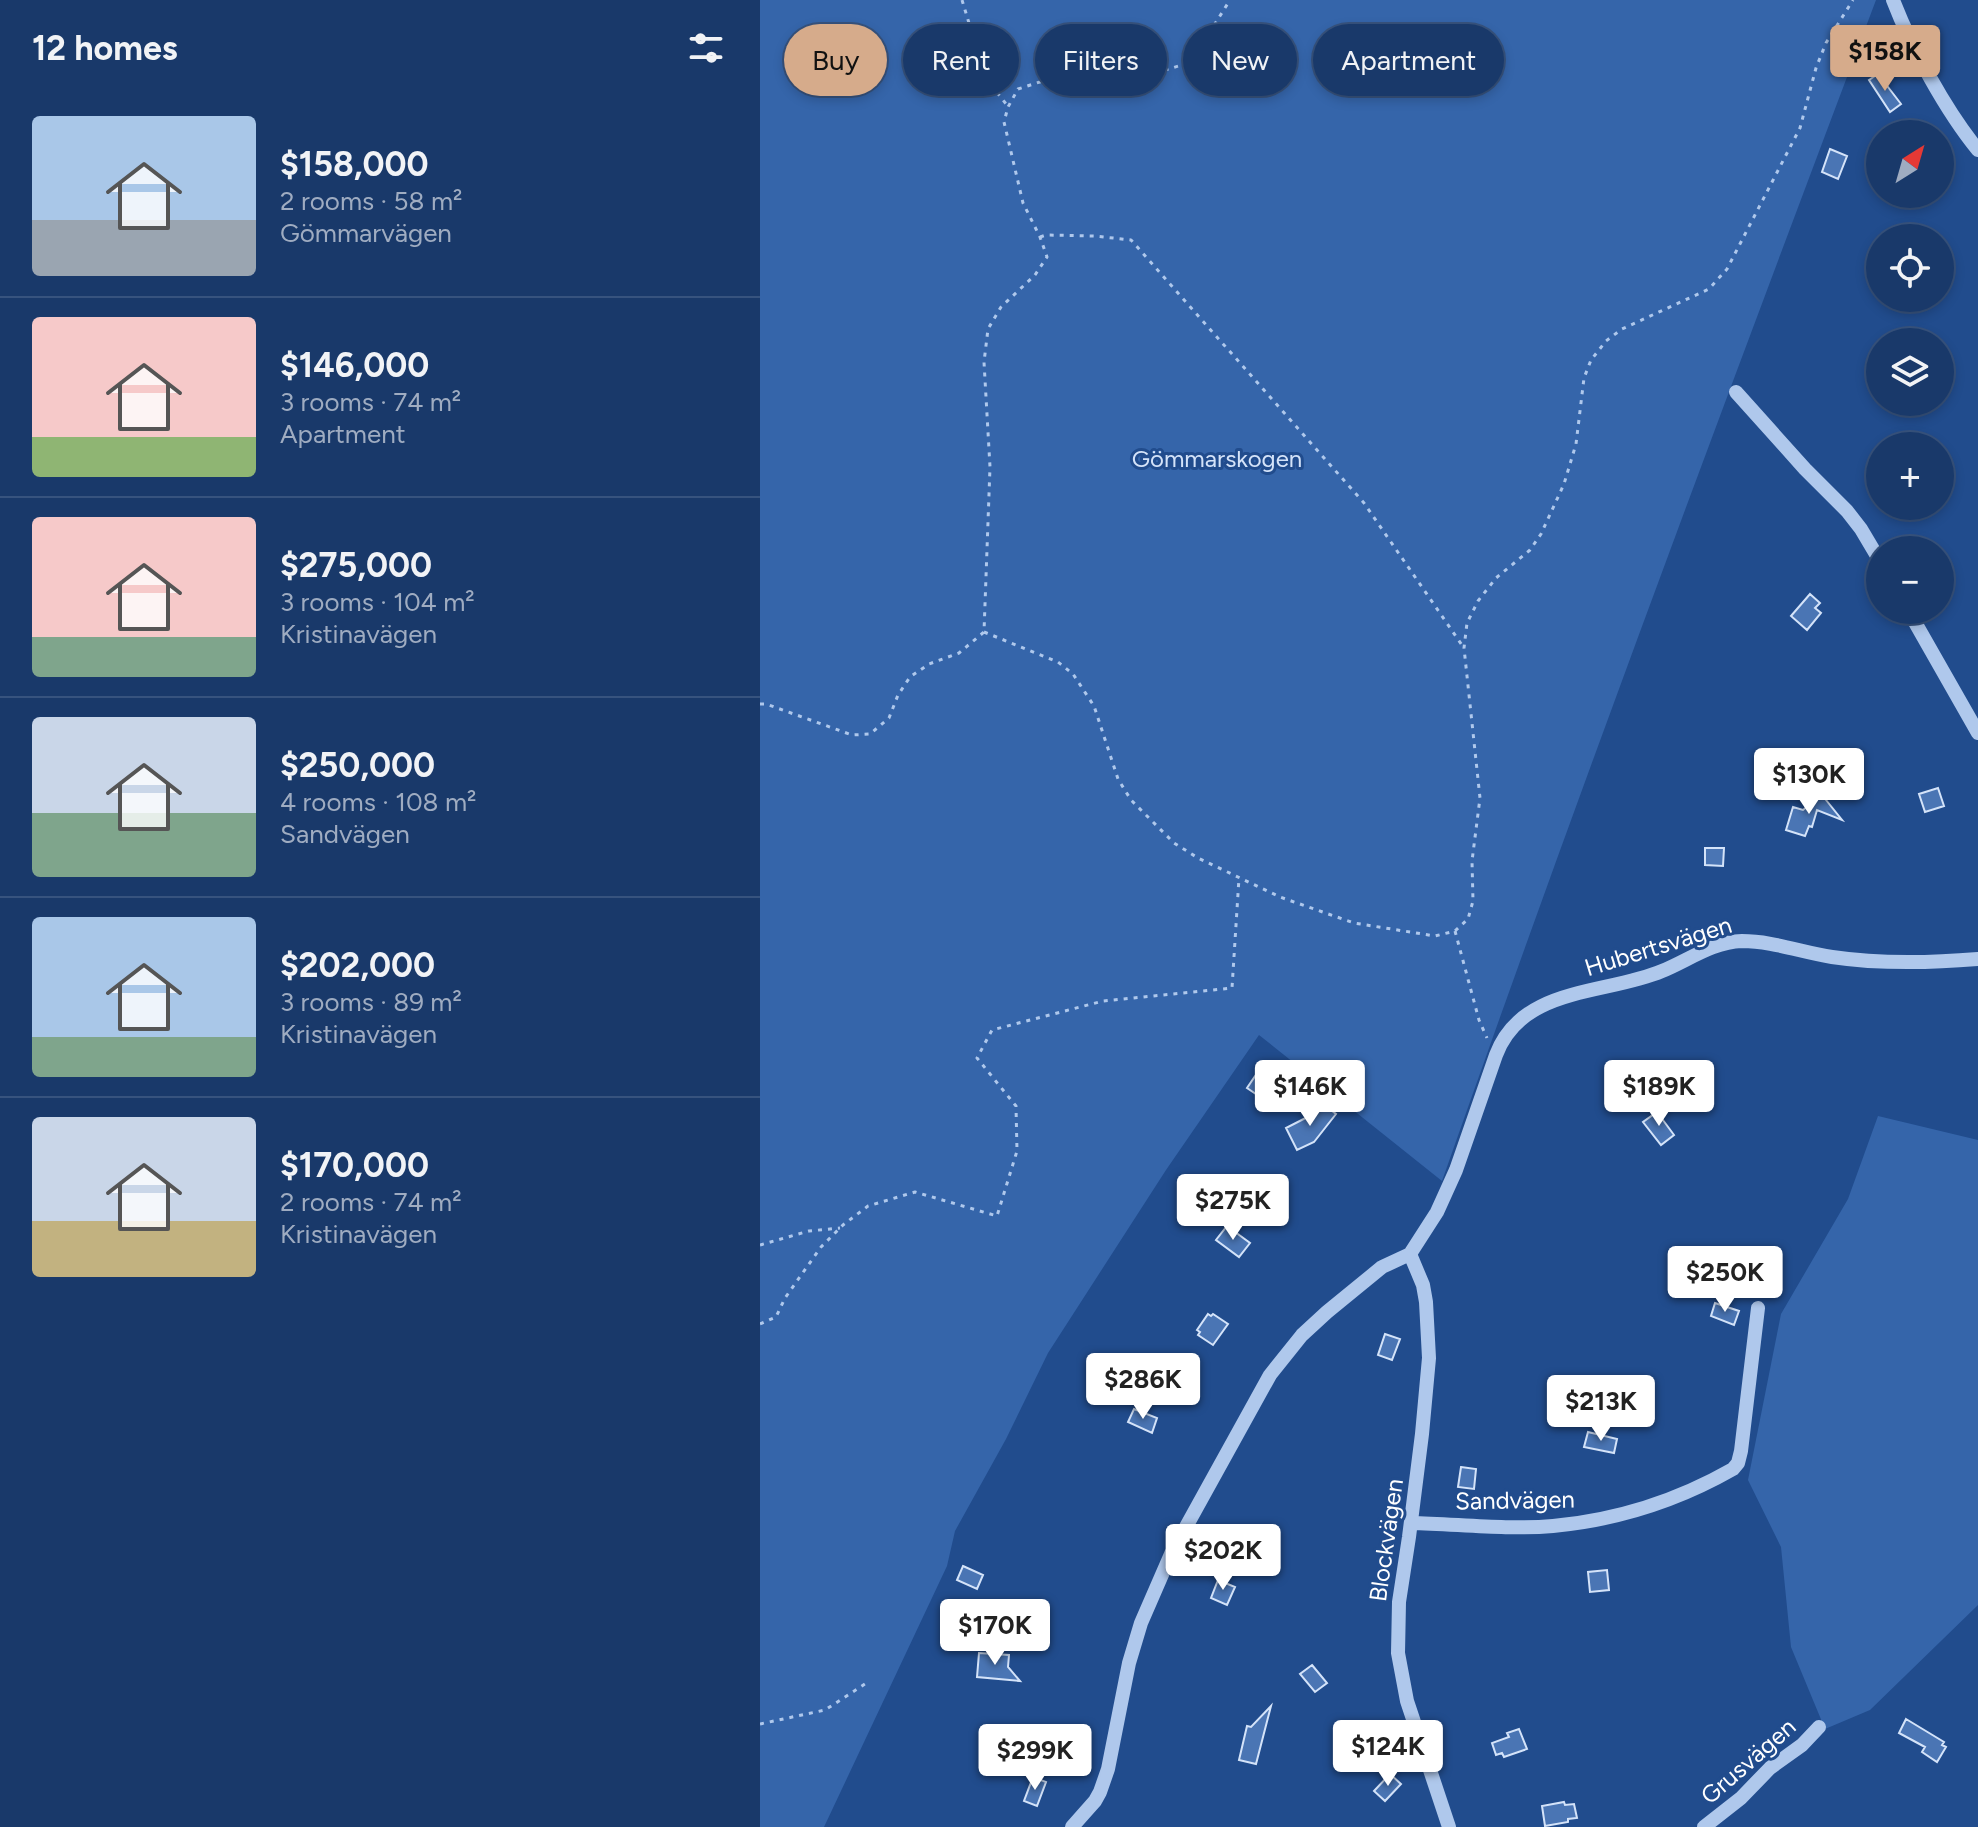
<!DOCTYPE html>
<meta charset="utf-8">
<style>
:root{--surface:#19396a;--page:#224070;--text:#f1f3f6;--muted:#9facc1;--line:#37537e;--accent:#d6ab8b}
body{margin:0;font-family:Figtree,sans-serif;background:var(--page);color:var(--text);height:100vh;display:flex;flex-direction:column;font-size:30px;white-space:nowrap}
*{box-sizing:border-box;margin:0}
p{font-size:26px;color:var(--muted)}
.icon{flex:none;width:44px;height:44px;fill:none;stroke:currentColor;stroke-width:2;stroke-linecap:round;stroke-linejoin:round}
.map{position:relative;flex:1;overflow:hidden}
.sheet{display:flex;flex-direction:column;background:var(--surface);width:760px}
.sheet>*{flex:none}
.guide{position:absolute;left:24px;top:24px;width:760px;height:72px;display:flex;gap:16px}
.needle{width:52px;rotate:37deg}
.tools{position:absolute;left:1106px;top:120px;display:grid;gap:16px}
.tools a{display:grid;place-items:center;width:88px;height:88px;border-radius:50%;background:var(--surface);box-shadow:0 4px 12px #0003,0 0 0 2px var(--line);font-size:40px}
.price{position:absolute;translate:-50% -68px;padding:0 18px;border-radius:8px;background:#fff;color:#222;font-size:26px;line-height:52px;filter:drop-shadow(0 2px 4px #0008)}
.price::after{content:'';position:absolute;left:50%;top:48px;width:24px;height:18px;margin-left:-12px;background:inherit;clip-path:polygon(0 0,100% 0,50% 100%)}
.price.active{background:var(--accent);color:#111}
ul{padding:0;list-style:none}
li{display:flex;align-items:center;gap:24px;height:200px;padding:0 32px}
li+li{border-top:2px solid var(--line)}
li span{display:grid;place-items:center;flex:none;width:224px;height:160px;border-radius:8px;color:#555}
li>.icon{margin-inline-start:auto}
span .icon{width:96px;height:96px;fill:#fffc;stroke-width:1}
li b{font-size:34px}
h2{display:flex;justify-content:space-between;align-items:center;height:96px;padding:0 32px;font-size:34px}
.tag{padding:0 28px;border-radius:36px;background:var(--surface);box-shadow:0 4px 12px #0003,0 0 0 2px var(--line);font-size:28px;line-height:72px}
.tag.active{background:var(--accent);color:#111}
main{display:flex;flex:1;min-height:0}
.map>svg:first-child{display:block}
.green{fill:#3565aa}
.building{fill:#4a75b4;stroke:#d4e3f9;stroke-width:2}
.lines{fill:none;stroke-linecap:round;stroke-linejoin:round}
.path{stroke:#afc8ec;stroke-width:3;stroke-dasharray:4 6;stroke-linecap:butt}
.minor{stroke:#afc8ec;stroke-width:14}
.labels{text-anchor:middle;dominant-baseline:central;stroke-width:6;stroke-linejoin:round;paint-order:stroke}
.park-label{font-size:24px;fill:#d4e3f9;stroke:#214c8d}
.street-label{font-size:24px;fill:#fff;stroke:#214c8d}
</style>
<main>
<section class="sheet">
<h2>12 homes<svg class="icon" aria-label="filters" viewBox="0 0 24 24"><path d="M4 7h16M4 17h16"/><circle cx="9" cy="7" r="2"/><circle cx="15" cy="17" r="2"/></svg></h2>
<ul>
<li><span style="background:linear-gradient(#a9c7e8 65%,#9aa5b1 0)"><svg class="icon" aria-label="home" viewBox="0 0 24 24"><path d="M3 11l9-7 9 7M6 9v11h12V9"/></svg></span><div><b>$158,000</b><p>2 rooms · 58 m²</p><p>Gömmarvägen</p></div></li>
<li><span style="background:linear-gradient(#f6c9c9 75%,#8fb573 0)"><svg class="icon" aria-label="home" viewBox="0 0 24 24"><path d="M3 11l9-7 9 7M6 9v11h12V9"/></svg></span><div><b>$146,000</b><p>3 rooms · 74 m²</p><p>Apartment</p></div></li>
<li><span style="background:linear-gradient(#f6c9c9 75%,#7fa58c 0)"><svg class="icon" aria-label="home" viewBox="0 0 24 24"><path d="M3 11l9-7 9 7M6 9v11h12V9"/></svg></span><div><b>$275,000</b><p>3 rooms · 104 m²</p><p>Kristinavägen</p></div></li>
<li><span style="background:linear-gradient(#c9d6e8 60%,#7fa58c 0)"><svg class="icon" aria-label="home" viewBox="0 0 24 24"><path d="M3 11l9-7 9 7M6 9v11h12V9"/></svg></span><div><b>$250,000</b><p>4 rooms · 108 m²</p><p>Sandvägen</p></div></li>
<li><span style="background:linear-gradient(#a9c7e8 75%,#7fa58c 0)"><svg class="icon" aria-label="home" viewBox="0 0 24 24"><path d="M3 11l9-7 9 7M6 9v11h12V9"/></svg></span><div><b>$202,000</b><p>3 rooms · 89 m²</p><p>Kristinavägen</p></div></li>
<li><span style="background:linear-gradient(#c9d6e8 65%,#c2b280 0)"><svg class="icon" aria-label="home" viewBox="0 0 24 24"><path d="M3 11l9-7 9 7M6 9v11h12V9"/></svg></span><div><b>$170,000</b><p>2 rooms · 74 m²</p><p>Kristinavägen</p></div></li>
</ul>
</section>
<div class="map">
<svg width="1218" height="1827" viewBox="0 0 1218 1827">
<rect width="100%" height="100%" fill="#214c8d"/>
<!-- green -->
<path class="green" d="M0,0H1116C968,393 821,785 682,1181L499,1035L406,1170L288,1353L246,1439L195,1531L187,1566L64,1827H0Z
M1118,1116L1218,1140V1605L1110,1710L1065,1729L1031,1647L1021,1547L988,1480L1021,1314L1088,1199Z"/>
<!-- building -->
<path class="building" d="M1118,74L1141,104L1130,112L1109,80Z
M1070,149L1087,156L1078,179L1062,172Z
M1050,594L1060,603L1055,608L1061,613L1047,630L1031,616Z
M1178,788L1184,806L1165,812L1159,794Z
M1062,795L1082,820L1057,810L1052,827L1049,826L1045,836L1026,830L1033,807L1043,810Z
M945,848H964L963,866L945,865Z
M500,1069L518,1081L505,1100L487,1088Z
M567,1107L576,1114L554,1142L537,1150L526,1128Z
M897,1112L914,1135L901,1145L883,1122Z
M467,1226L490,1243L479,1257L456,1240Z
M955,1303L979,1311L974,1325L951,1316Z
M448,1314L451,1316L453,1314L468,1324L453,1345L438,1335L440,1332L437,1330Z
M625,1334L640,1339L632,1360L618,1355Z
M374,1409L397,1418L392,1433L368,1422Z
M828,1432L857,1439L854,1453L824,1447Z
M701,1467L716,1469L714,1489L698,1487Z
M203,1566L223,1575L217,1589L197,1580Z
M847,1570L849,1590L830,1592L828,1572Z
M458,1580L475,1587L467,1605L451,1598Z
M219,1653L249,1655L248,1667L260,1681L217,1677Z
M552,1665L567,1683L555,1692L540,1674Z
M511,1706L496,1764L479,1760L487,1726L491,1727Z
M1146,1719L1184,1742L1182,1745L1186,1747L1177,1762L1162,1752L1165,1747L1139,1733Z
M621,1729L627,1752L594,1761L588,1738Z
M759,1729L767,1749L744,1757L742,1753L736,1755L732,1743L749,1737L747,1733Z
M630,1774L641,1784L625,1801L614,1791Z
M273,1777L286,1782L277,1806L264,1801Z
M804,1802L805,1805L814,1804L817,1818L808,1819V1822L785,1826L782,1806Z"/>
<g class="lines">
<!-- path -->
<path class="path" d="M202,0L226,79L247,105
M280,237L286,235L334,236L371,240L604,503L704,648
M224,632L298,662L313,674L334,706L358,779L371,800L414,843L438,858L520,897L594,923L675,936L695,931L708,919L713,901L712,861L720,798L704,648L707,623L718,601L736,578L770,550L781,534L804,484L816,444L824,378L831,360L846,341L862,329L949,289L967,269L1040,128L1056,68L1066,43L1093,0
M0,704H6L92,735L110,734L129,718L138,695L150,677L169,664L199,653L224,632L230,467L224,362L228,329L241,307L275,275L287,257L280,237L263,203L244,122L248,107L258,89L314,71L395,73L422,65L439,49L470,0
M695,931L719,1020L727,1038
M0,1245L49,1231L80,1228
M0,1324L16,1317L25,1298L61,1247L83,1225L108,1206L155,1192L237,1216L257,1151L256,1106L217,1058L232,1030L343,1001L472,988L479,878
M0,1724L65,1710L105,1684"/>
<!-- minor -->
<path class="minor" d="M1133,0C1151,47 1186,111 1218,150
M976,392L1045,469L1087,511L1101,529L1120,561
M1148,610L1218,733
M650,1254L677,1212L696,1170L736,1055C762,986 845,995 902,971C929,960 952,942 982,941C1012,941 1041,952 1072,957C1119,964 1170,963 1218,959
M650,1254L663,1285L666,1302L669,1358L662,1434L649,1537L639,1602L638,1653L647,1701L689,1827
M651,1523C698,1524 746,1530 793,1526C857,1520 917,1501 973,1469L978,1463L981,1451L998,1308
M312,1827L335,1801L340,1792L348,1769L369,1663L381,1623L411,1554L510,1375L542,1335L567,1312L622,1267L650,1254
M944,1827L981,1798L1010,1768L1042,1745L1059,1727"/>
</g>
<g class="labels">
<!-- park labels -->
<g class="park-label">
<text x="457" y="458">Gömmarskogen</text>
</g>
<!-- street labels -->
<g class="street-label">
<text transform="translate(898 946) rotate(-17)">Hubertsvägen</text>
<text transform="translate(755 1500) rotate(-1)">Sandvägen</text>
<text transform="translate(626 1540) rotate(-82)">Blockvägen</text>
<text transform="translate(988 1761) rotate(-41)">Grusvägen</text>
</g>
</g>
</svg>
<div class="tools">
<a><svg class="needle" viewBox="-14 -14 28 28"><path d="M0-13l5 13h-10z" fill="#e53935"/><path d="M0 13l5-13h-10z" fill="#9facc1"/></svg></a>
<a><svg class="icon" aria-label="locate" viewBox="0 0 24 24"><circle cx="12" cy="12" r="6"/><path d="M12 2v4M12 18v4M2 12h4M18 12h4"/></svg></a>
<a><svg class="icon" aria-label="layers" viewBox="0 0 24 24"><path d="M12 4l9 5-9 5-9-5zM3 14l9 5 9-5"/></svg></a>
<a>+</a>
<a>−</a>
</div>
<b class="price active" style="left:1125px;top:93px">$158K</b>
<b class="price" style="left:1049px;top:816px">$130K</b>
<b class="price" style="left:550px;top:1128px">$146K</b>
<b class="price" style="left:899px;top:1128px">$189K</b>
<b class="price" style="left:473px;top:1242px">$275K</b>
<b class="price" style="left:965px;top:1314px">$250K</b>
<b class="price" style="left:383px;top:1421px">$286K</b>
<b class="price" style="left:841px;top:1443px">$213K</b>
<b class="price" style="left:463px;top:1592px">$202K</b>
<b class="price" style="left:235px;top:1667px">$170K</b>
<b class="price" style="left:628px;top:1788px">$124K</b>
<b class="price" style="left:275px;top:1792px">$299K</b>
<div class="guide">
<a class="tag active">Buy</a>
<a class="tag">Rent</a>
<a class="tag">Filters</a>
<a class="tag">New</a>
<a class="tag">Apartment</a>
</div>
</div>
</main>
